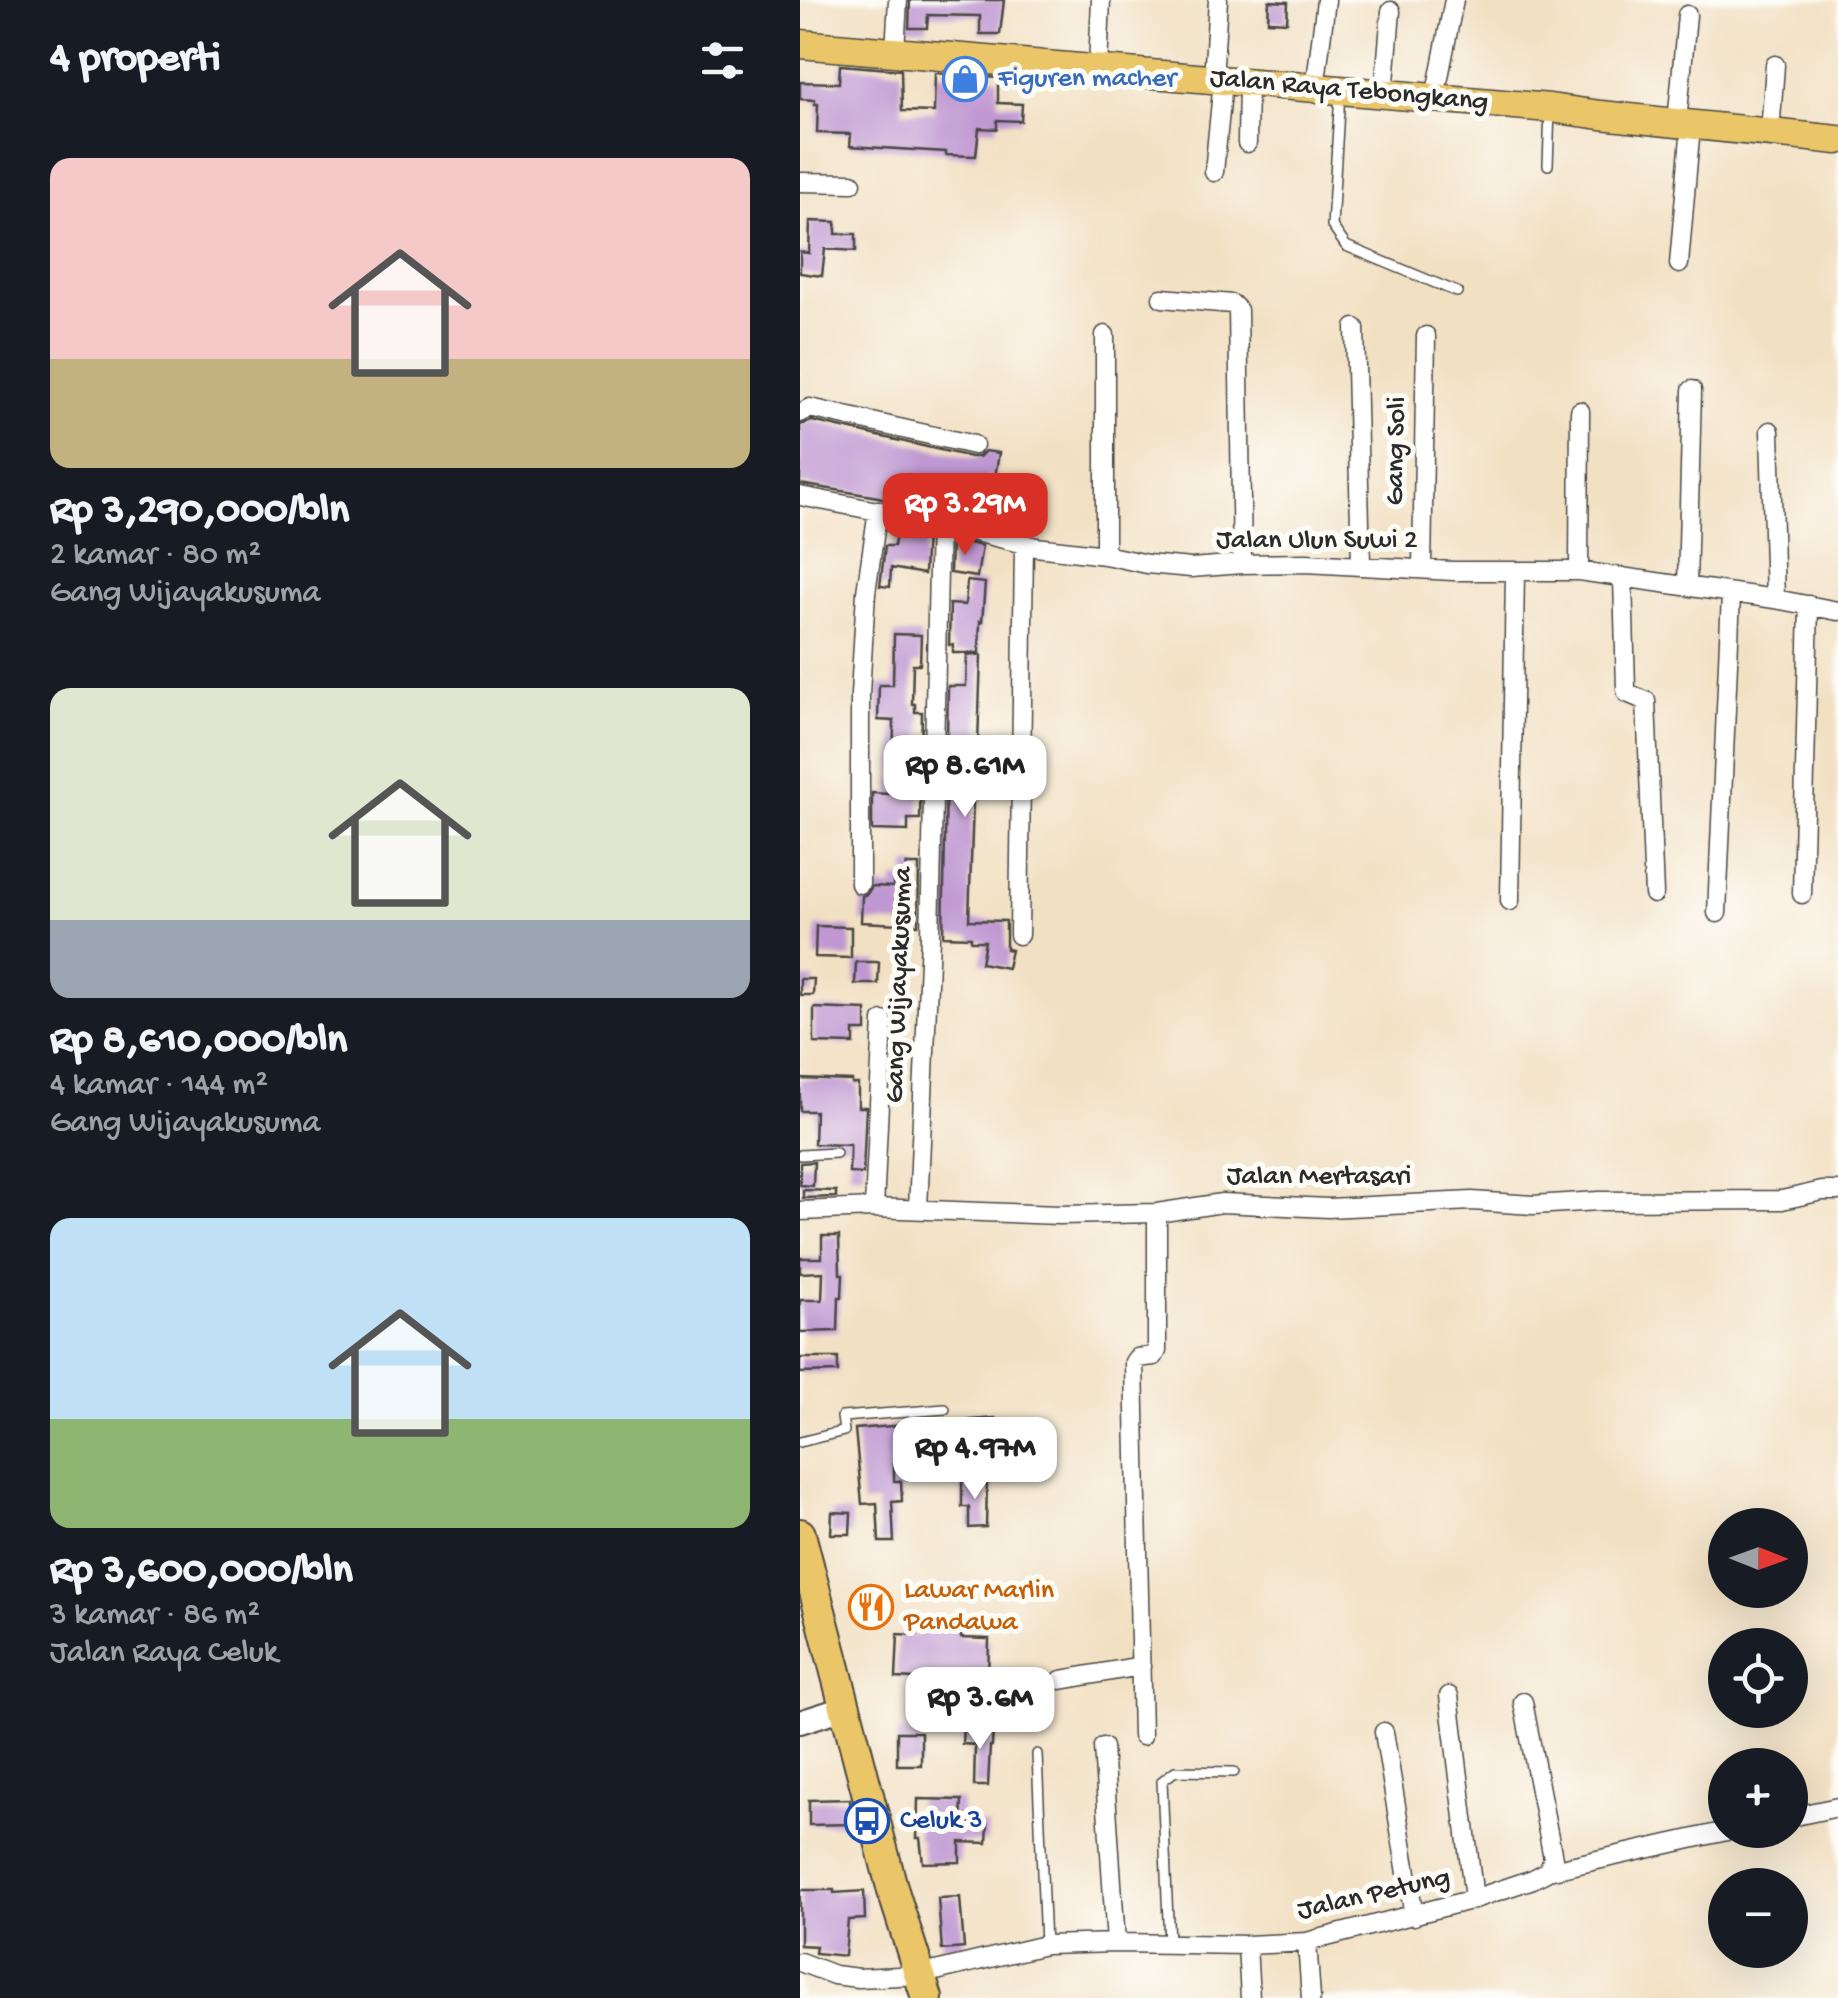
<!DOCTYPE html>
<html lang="id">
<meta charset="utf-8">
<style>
:root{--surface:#171b24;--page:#20242c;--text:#f1f3f6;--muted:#9ea1a6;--accent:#d93025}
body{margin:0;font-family:"Gochi Hand",sans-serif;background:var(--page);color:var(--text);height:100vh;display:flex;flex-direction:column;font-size:38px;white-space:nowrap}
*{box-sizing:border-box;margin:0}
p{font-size:32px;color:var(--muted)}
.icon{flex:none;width:55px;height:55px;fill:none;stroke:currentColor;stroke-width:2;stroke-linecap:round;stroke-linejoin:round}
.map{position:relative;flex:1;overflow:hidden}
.sheet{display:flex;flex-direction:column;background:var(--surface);width:800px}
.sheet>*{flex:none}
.needle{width:65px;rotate:91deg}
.buttons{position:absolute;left:908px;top:1508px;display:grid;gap:20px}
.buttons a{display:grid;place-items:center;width:100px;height:100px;border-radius:50%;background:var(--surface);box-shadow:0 10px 40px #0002;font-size:50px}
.price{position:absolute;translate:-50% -85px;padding:0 22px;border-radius:20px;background:#fff;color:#222;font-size:32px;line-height:65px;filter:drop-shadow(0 2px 5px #0008)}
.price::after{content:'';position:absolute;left:50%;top:60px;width:30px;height:22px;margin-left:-15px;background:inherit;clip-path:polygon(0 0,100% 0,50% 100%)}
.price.current{background:var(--accent);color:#fff}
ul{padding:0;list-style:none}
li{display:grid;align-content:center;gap:20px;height:530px;padding:0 50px}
li span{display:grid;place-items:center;height:310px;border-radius:20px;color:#555}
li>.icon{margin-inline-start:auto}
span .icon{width:180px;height:180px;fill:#fffc;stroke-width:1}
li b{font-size:42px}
h2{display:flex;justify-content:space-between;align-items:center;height:120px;padding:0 50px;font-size:42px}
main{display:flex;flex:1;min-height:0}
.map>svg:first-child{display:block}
.building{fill:#bf97d2}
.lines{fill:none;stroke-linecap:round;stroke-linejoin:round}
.service-casing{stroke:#494642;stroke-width:12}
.minor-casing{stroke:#494642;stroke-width:21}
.tertiary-casing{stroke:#494642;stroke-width:26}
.primary-casing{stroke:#494642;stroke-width:31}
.trunk-casing{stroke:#494642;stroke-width:34}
.service{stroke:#fff;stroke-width:9}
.minor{stroke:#fff;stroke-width:18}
.tertiary{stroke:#fff;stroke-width:22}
.primary{stroke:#ebc669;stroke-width:28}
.trunk{stroke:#ebc669;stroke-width:30}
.labels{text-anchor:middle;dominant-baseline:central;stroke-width:10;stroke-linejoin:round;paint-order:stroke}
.shop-label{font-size:28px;fill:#366cbe;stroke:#fdfcf7;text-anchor:start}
.street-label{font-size:28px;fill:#2b2b2b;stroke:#fdfcf7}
.food-label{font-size:28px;fill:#c56008;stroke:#fdfcf7;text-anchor:start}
.transit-label{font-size:28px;fill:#164399;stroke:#fdfcf7;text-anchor:start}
</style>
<main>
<section class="sheet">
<h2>4 properti<svg class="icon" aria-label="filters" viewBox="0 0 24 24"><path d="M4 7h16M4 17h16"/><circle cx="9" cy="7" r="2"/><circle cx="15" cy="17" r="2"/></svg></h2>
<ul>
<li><span style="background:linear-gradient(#f6c9c9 65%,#c2b280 0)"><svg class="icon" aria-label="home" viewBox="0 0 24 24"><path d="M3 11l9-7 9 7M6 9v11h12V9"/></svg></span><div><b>Rp 3,290,000/bln</b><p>2 kamar · 80 m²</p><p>Gang Wijayakusuma</p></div></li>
<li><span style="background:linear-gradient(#dfe7d0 75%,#9aa5b1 0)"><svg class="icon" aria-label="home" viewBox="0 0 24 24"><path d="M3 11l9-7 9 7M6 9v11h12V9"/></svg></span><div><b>Rp 8,610,000/bln</b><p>4 kamar · 144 m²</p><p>Gang Wijayakusuma</p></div></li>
<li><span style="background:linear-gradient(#bfe0f5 65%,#8fb573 0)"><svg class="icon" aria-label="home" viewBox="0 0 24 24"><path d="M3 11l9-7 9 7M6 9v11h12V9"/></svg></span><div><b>Rp 3,600,000/bln</b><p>3 kamar · 86 m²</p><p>Jalan Raya Celuk</p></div></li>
</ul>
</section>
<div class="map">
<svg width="1038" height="1998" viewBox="0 0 1038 1998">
<rect width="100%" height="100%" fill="#fdfcf7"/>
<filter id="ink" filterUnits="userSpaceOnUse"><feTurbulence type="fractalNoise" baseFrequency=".01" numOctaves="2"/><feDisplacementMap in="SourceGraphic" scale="20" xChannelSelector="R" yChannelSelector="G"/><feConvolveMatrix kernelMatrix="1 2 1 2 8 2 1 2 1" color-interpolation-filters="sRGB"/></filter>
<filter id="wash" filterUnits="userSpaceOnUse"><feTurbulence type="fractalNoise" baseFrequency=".0048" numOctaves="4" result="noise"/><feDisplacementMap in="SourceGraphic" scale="40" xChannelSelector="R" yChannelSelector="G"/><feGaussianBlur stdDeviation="2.25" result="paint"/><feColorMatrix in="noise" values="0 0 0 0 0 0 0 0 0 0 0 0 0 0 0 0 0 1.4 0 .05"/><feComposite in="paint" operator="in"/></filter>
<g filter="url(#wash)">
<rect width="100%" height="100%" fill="#f2e0c3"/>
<g id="blocks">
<!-- building -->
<path class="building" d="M110,0H204L200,34H180V16L128,15L127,28H109Z
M469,1L488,2L487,22L468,21Z
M40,65L101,70L102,111L134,112L135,73L198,78V103L222,104L221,121L197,120V129L179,128L176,156L146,155V152L50,146L51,134L17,133L18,104H15V100L0,99V82L39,83Z
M10,221L36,222V234H56V251L25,249L22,276L0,273V252L9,253Z
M12,421L171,457H179L185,451L199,453L195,477L188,476L182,521L78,497L0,484V425Z
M97,528L126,533L124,574L91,568L90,587L80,586L85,546H94Z
M151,539L182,546L177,577L150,573Z
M167,581L185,583L182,622L180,621L179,653H153V645H149L150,604L165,605Z
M94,634L121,635L120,664H113L112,704H115V712H122L120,819H108V831L72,830V793L89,794L90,778H93L94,721L78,720L79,685H93Z
M167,655H181L177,773H174L169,920L206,921V949L211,950L207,968L181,963L185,941H171V937L143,936L148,686H166Z
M106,865H119L118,925L61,922L62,896L67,894L72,886L93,887V879H106Z
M16,926L51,927V958L15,957Z
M56,962H79L78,984H55Z
M0,979H14L13,995H0Z
M14,1008L66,1010V1031H54V1044L14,1043Z
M0,1079L52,1081V1084H58V1107H66L63,1174L49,1173L50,1145L14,1144L15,1111H0Z
M14,1162L13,1186L0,1185V1163Z
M3,1190L36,1191V1197L3,1198Z
M22,1236H39L40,1274H43L42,1297H39L38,1331L0,1332V1300H22L23,1272L0,1273V1258H22Z
M0,1358H38V1372L0,1373Z
M195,1418L196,1437L180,1438L181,1455L94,1459V1481H101L102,1501L92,1502L94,1542H79L77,1503L62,1504L55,1429Z
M162,1481H187L186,1527L169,1528V1507H162Z
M32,1512L51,1513L50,1534H31Z
M117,1627L161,1628V1638L189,1639L188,1683L96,1678L98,1634L117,1635Z
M163,1727L193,1729L192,1746H190L188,1786H174L175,1745L162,1744Z
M97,1732H121V1765H97Z
M50,1799L51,1824L9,1825V1800Z
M118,1799L162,1800L161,1823L188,1825L187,1843L160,1842V1862L123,1863L120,1838H117Z
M0,1890H34V1893L64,1891L65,1919L48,1920L45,1956L15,1953L16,1946L0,1945Z
M160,1897L164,1948L142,1950L138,1898Z"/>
</g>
</g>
<g filter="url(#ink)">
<use href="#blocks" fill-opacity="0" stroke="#494642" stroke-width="2.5"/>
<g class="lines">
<defs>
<path id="service" d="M540,93L532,226L546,246L657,292
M748,165L750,110
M0,1155L36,1153
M0,1442L44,1431L42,1417L145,1409
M237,1754L245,1945
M369,1944L362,1781L375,1771L434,1772"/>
<path id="minor" d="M95,51L98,0
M298,68L301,0
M413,80L418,0
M515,89L526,0
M584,94L591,11
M635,98L654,0
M877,123L887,15
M970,133L975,65
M447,143L448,83
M414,172L423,81
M0,182L52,183
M879,264L891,125
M362,298L432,304L438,310L442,564
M555,328L561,564
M305,335V555
M0,413L10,408L174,445
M970,431L975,599
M0,496L139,523L236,547L305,555L347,564L391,568L442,564L506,563L653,571H779L975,599L1038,611
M622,568L626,336
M779,571L780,411
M823,577L826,689L827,693L846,701L854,894
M887,586L892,390
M60,884V694L66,592L78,510
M1002,894L1009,605
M710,901L715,571
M917,913L931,595
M219,935L224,544
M74,1208L83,1021
M118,1209L130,938L139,523
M0,1211L74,1208L259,1215L357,1213L422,1203L528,1208L672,1201L733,1205L799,1201L982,1200L1022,1191H1038
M261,1680L341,1666
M649,1696L674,1899
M723,1702L753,1858L748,1871
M584,1732L614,1916
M342,1736L334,1362L337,1358L354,1356L357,1351V1213
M303,1747L316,1943
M990,1817L1038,1807
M507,1942L511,1998
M447,1945L450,1998
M0,1962L34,1975L58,1978L119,1975L245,1945L316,1943L447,1945L507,1942L674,1899L733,1879L748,1871L931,1830"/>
<path id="tertiary" d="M0,1722L44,1708"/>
<path id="primary" d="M0,44L750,108L801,115L1038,140"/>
<path id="trunk" d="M0,1534L93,1891L127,1998"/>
</defs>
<!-- service casing -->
<use href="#service" class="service-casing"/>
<!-- minor casing -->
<use href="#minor" class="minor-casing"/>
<!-- tertiary casing -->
<use href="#tertiary" class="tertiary-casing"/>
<!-- primary casing -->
<use href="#primary" class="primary-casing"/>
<!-- trunk casing -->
<use href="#trunk" class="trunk-casing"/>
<!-- service -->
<use href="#service" class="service"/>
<!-- minor -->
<use href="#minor" class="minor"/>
<!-- tertiary -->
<use href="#tertiary" class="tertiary"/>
<!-- primary -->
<use href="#primary" class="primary"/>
<!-- trunk -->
<use href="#trunk" class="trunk"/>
</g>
</g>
<!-- icons -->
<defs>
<symbol id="shop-ring" viewBox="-11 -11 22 22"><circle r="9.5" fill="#fdfcf7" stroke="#3f7fe0" stroke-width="1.5"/><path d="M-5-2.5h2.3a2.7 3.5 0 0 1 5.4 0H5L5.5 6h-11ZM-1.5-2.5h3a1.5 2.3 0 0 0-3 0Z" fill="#3f7fe0"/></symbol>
<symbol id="restaurant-ring" viewBox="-11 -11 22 22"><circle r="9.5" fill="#fdfcf7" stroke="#e8710a" stroke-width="1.5"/><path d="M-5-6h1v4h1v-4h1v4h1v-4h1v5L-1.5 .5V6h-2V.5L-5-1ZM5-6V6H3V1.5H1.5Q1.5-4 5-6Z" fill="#e8710a"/></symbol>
<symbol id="bus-ring" viewBox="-11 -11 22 22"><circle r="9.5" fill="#fdfcf7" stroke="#1a4fb4" stroke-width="1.5"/><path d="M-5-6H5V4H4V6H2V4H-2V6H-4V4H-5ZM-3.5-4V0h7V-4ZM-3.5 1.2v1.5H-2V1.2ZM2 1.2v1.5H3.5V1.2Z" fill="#1a4fb4"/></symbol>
</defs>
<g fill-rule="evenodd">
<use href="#shop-ring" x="140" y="54" width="50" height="50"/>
<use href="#restaurant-ring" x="46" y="1582" width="50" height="50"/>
<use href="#bus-ring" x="42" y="1796" width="50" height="50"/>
</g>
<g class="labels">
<!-- shop labels -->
<g class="shop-label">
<text x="198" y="79">Figuren macher</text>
</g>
<!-- street labels -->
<g class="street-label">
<text transform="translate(549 91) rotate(5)">Jalan Raya Tebongkang</text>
<text transform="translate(597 451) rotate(-89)">Gang Soli</text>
<text x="517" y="541">Jalan Ulun Suwi 2</text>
<text transform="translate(100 985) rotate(-88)">Gang Wijayakusuma</text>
<text x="519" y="1177">Jalan Mertasari</text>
<text transform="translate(574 1895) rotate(-13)">Jalan Petung</text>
</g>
<!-- food labels -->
<g class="food-label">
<text x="104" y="1591">Lawar Marlin<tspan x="104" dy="32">Pandawa</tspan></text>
</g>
<!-- transit labels -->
<g class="transit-label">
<text x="100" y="1821">Celuk 3</text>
</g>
</g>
</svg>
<div class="buttons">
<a><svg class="needle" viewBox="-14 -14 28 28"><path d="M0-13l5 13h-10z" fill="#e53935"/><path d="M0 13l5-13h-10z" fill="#9ea1a6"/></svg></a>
<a><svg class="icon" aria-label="locate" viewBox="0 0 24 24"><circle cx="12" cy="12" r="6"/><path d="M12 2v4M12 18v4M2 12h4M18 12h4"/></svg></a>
<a>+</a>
<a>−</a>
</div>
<b class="price current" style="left:165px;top:558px">Rp 3.29M</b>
<b class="price" style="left:165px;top:820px">Rp 8.61M</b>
<b class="price" style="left:175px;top:1502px">Rp 4.97M</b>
<b class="price" style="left:180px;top:1752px">Rp 3.6M</b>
</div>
</main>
